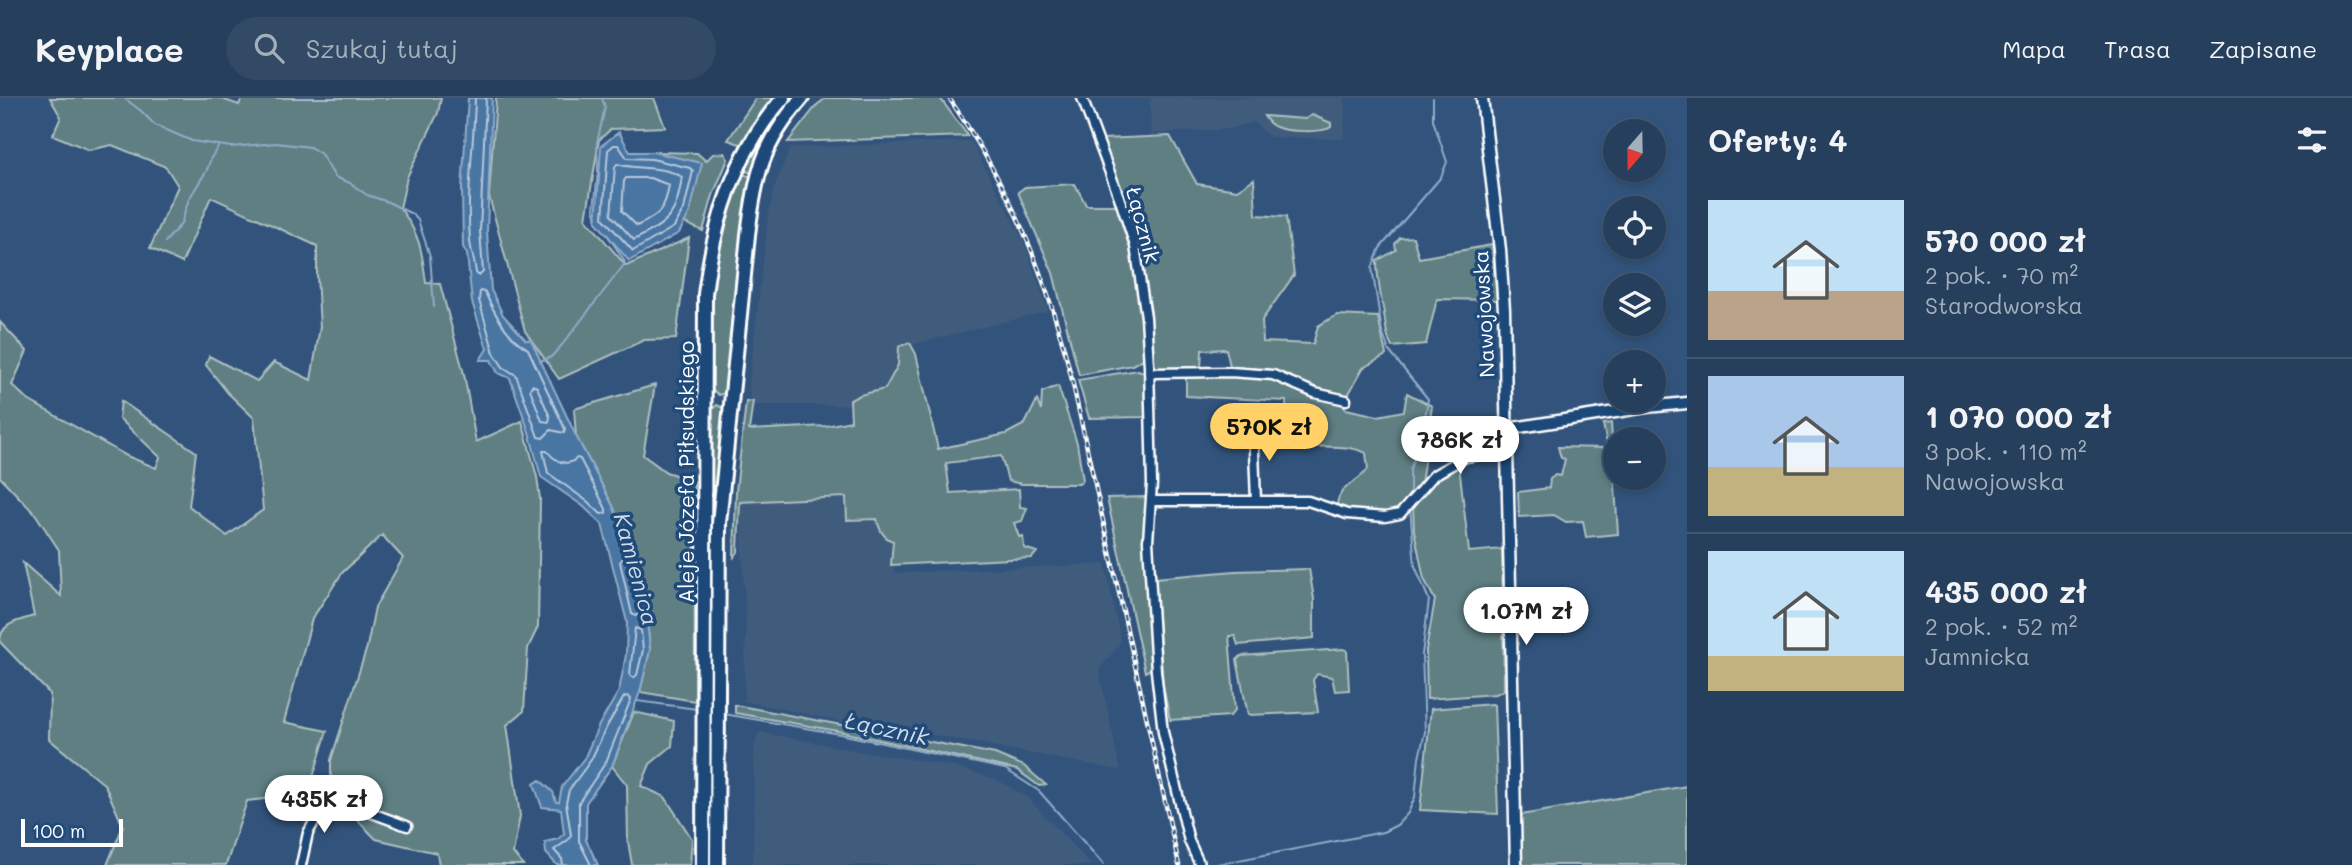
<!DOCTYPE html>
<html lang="pl">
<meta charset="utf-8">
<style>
:root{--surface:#263f5d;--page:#324a66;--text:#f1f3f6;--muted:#a4afbc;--line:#425872;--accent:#ffd166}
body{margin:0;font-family:Mali,sans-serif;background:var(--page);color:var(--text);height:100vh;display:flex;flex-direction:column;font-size:26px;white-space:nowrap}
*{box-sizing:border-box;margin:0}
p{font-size:23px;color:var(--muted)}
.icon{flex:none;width:38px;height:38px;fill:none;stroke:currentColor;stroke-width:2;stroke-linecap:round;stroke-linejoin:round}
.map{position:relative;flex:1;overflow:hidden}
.panel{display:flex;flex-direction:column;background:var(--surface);width:665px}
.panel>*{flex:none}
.needle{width:46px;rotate:200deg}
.buttons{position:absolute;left:1603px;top:21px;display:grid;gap:14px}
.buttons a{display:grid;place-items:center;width:63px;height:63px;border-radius:50%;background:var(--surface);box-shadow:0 4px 10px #0003,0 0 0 2px var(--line);font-size:35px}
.scale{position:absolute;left:21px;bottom:18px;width:102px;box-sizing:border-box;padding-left:7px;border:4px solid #fff;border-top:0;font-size:19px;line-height:24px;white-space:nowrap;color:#fff;-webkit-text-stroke:5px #1f4a7a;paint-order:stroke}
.price{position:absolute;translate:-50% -60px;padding:0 16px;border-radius:24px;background:#fff;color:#222;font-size:23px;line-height:46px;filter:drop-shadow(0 2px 4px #0008)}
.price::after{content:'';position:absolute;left:50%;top:42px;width:21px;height:16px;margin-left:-10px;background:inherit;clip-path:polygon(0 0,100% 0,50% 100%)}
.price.current{background:var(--accent);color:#111}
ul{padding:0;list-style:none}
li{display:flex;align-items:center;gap:21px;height:175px;padding:0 21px}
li+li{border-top:2px solid var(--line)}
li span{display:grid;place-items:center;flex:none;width:196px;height:140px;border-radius:0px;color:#555}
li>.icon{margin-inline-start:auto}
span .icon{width:84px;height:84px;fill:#fffc;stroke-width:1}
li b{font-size:30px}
h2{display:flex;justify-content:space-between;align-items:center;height:84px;padding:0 21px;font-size:30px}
header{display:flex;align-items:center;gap:42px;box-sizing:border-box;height:98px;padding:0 35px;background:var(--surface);border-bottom:2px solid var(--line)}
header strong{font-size:33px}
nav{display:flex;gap:38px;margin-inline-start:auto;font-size:24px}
.search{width:490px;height:63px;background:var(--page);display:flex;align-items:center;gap:18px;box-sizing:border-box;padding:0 24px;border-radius:38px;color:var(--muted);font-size:26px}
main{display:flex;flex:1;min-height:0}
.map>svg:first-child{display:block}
.built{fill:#405b7d}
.green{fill:#5e7f83;stroke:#aebfc1;stroke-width:2}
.water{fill:#4875a3;stroke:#91acc8;stroke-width:2}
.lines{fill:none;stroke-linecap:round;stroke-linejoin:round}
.shore{stroke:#b6c8da;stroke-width:2}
.stream{stroke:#91acc8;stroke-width:2}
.minor-casing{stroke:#fff;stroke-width:13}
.tertiary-casing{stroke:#fff;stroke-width:15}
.primary-casing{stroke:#fff;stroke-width:18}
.minor{stroke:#1f4a7a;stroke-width:8}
.tertiary{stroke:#1f4a7a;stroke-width:10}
.primary{stroke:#1f4a7a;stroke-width:12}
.rail-casing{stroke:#fff;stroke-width:4.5}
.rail{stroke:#1f4a7a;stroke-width:2;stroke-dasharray:5;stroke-linecap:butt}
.labels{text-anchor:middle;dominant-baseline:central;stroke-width:7;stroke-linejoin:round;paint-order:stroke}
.street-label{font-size:21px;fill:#fff;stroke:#1f4a7a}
.water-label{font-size:23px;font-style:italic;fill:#d1dce8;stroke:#1f4a7a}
</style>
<header>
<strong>Keyplace</strong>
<div class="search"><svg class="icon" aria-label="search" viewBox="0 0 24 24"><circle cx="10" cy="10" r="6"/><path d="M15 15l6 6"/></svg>Szukaj tutaj</div>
<nav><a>Mapa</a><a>Trasa</a><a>Zapisane</a></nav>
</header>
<main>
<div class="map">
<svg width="1687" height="767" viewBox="0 0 1687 767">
<rect width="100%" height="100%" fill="#32547c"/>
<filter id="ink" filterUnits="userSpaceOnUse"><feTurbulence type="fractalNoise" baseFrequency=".0143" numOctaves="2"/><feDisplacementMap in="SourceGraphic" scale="14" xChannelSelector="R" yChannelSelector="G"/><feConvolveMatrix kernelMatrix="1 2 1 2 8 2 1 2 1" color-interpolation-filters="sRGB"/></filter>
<g filter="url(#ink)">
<!-- built -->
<path class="built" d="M1150,0H1345L1344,41L1270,39L1254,24L1228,31L1151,36Z
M971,43L1024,144L1048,213L898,250L910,301L845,307H750L749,285L768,121L773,93L790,50Z
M886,399L895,475L1105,466L1121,544L1099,572L1120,672L923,635L873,630L744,603L746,527L740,404Z
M759,634L852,652L951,668L995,681L1027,699L1091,767H753L754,648Z"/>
<!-- green -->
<path class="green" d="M50,0H219L239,7L242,0H441L438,15L407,79L400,110C420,137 422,152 426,185L440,186L464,276L476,344L522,323L537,379L540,401L538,529L528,550L524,613L507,627L520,718L513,755L523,767H439L437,755L376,741L331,695V662L367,549L375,509L403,460L382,437L342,475L312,521L284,624L327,633L308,696L247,703L226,767H107L123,728L105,687L49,641L50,596L0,544C0,525 18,523 34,518L23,465L61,498L59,452L36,417L0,379V224L27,253L12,287L28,302L127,358L156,370L160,359L119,320L121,303L196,354L189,408L227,438L263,412L254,320L228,295L206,267L209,258L257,283L274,264L311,282L320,229L317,178V148L211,99L182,165L150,150L178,88L166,69L112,47L89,52L53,37L61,19Z
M496,0H654L665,29L611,31L599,42L586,121L626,168L689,140L676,241L644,242L559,281L525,233L489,98Z
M756,0H778L742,51L740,46L728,42Z
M788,0H798L754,75L740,72L757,42Z
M826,0H940L968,38L788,44L817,7Z
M1312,17L1331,25V29C1323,35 1287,34 1276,29C1270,27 1267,23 1264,18L1305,21Z
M1170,38L1197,86L1237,92L1254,81L1256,117L1286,119L1294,177L1262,222L1263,244L1313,246L1318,228L1337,217L1378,219L1386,257L1363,270L1347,299L1306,288L1278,274L1231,272L1226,251L1202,252L1201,270L1154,272L1146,200L1148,198L1139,146L1103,41Z
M655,54L697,55L706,63L713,56L724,55L728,61L713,97L703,133L678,122L672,89Z
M739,75L752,79L727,294L719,297L714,293L712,289L709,210L716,146Z
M1075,86L1086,107H1119L1133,159L1145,251L1143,261L1132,267L1079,277L1053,175L1018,94L1025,89Z
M1413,139L1419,160L1492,147L1497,202L1437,201L1426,246L1392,249C1385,237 1386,224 1383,210C1380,193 1377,180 1377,163L1396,152L1395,146L1400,140Z
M910,245L916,256L938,351L1006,336L1025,326L1037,302L1041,313L1042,294L1058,288L1077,345L1083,382L1079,386H1022L1008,383L1001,358L946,365L950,395L1019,391L1020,409L1027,410L1022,423L1014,425L1019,439L1023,438L1024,450L1037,454L1032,460L891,467L893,443C883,440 879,431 877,421L847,422L846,399L740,404L738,454L734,459L736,393L746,304L753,303L749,332L826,328L851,323L850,302L860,297L885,291L898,267L899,248Z
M1138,272L1146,275L1147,319L1089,320L1078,282Z
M1219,277L1276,280L1308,295L1342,305L1346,311L1378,318L1404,313L1407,295L1432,308L1421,386L1398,414L1384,417L1344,412L1337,407C1339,387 1357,386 1368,371L1366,355C1350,346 1315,349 1296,349L1287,335L1286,303L1186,298V280Z
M655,287L643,357L666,374L694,383L695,603L640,594L650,552L643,484L613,408L576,338L574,311Z
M717,307L725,311L714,526L710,523V313Z
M1611,325L1618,436L1586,439L1583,423L1566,424L1554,417L1519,419L1518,394L1549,390L1550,381L1555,377L1561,378L1565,361L1561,360L1558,349L1608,350L1603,326Z
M1459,367L1469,454L1502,451L1504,592L1496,596L1427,601L1426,552L1435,502L1424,481L1414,432L1413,408L1438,379Z
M1147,399C1141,456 1150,513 1153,570L1145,574L1107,400Z
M1309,471L1314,501V540L1238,547L1235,538H1229L1235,612L1230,618L1170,622L1163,588L1155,480L1235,473Z
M714,542L713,767H707L710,545Z
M1344,551L1347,553L1349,592L1335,593L1332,579L1317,576L1313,582L1318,614L1248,617L1237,562L1241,558Z
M1492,606L1494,607L1498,716L1420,712L1431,611Z
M735,607L995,656L1024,668L1046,687L1039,688L1017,672L838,633L735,615Z
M634,614L674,623L672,648L650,666L641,688L665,699L692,741L690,767H632L628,743L627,687L612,668Z
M1687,688V767H1522L1521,717Z"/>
<!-- water -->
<path class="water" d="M468,0H492L487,133L491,192L503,217L526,242H531L576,338L613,408L643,484L650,552L640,594L612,668L586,705V742L598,767H557L546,755L545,744L558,741L564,736L561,711L542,709L534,686L540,682L553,694L556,704H559L562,689L585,659L599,627L619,593L626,557L627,524L602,426L583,408L541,379L529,334L510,280L498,275L491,262H480L487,251L472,204L467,156L463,149L462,91Z
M619,34L630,54H653L702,65L690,114L679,135L629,163L596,124L601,48Z"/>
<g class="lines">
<!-- shore -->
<path class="shore" d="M475,0C474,48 466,95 470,143C471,153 475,164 476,175L479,178L483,174L480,133L486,0
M614,47H618L627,60L652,61L690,70L693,73L684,111L674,129L633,153L603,120L608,52Z
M617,66C637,72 663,67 682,79C676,119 669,124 634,142L611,117L615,69Z
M626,80H650L669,87C665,113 659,117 637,128L622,113L624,83Z
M480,193L485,194C494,215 507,240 528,251L565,331L564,335L551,332L543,340L538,339L516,277L503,269L494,255L479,202Z
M532,287L537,289L550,319L549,324L542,323L530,291Z
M543,353H547C555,363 566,370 577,360L580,361L606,411V415L601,416L587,403L548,375Z
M623,460L627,462L636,486L639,515L636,518L632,516L620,464Z
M635,530L641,532L643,552L637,577L633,580L630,576Z
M563,767L562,761L554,752L568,742L571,737L566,705L569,692L591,662L606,630L624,599L628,598L631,601L606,664L579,704V743L591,767"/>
<!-- stream -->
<path class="stream" d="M124,0L140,12L155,27L192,43L231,49L276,45L310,49L321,56L335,79L350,85L367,97L388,104L412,116L418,122L430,158L434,209
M597,119L594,111L598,74L597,45L605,9L602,0
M165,144L181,126L189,101L207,72L211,60L218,49
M540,263L551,259L562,247L624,167L625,164L607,136
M1410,400V372L1423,331L1428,301L1389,253L1382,233L1372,170L1380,150L1441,79L1447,64L1433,22V0
M637,603L697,611
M724,616L840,636L1005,671L1039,693L1104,767
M1213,767L1383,734L1397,727L1408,715L1415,699L1419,660L1425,634L1422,557L1429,502L1415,468L1410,409"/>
<defs>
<path id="minor" d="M1082,0L1119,99L1135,148L1146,219L1149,268L1152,386L1148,443L1156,573L1163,634L1189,743L1200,767
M1149,275L1230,274L1273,277L1315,295L1346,302
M1253,328L1256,403
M1151,403H1308L1347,416L1385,419L1400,416L1434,377L1455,365L1466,359L1507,353
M301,767L308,735L328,699L407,728"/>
<path id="tertiary" d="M1482,0L1500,152L1504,212L1516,767
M1507,331L1647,309L1687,305"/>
<path id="primary" d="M703,767L705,196C714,123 734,56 783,0
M717,767L719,425L748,137C755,78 762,46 802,0"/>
</defs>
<!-- minor casing -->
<use href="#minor" class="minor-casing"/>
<!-- tertiary casing -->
<use href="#tertiary" class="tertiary-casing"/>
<!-- primary casing -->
<use href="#primary" class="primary-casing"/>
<!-- minor -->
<use href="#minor" class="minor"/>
<!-- tertiary -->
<use href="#tertiary" class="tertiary"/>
<!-- primary -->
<use href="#primary" class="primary"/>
<defs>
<path id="rail" d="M949,0C1011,91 1046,174 1072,282L1179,767"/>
</defs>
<!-- rail casing -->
<use href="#rail" class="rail-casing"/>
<!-- rail -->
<use href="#rail" class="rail"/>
</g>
</g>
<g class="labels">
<!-- street labels -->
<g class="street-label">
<text transform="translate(1144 127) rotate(75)">Łącznik</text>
<text transform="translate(1483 216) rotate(-93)">Nawojowska</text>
<text transform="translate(685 374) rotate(-90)">Aleje Józefa Piłsudskiego</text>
</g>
<!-- water labels -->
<g class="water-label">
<text transform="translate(637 471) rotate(75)">Kamienica</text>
<text transform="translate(887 630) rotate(12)">Łącznik</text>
</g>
</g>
</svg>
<div class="buttons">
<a><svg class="needle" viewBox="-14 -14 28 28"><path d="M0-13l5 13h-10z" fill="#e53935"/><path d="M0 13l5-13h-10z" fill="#a4afbc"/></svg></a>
<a><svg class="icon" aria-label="locate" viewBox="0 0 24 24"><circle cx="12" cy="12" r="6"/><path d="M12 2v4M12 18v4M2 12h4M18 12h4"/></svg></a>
<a><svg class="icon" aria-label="layers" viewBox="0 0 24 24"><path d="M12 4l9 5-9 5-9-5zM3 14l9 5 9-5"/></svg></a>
<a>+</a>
<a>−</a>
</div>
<div class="scale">100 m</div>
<b class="price current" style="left:1269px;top:365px">570K zł</b>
<b class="price" style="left:1460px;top:378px">786K zł</b>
<b class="price" style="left:1526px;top:549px">1.07M zł</b>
<b class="price" style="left:324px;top:737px">435K zł</b>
</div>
<section class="panel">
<h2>Oferty: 4<svg class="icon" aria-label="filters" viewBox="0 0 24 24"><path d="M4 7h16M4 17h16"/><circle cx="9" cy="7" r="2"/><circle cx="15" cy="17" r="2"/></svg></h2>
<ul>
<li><span style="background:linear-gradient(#bfe0f5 65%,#b9a48a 0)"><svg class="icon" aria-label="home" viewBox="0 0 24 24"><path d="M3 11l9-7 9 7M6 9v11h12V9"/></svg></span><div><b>570 000 zł</b><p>2 pok. · 70 m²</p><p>Starodworska</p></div></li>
<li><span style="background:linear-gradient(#a9c7e8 65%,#c2b280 0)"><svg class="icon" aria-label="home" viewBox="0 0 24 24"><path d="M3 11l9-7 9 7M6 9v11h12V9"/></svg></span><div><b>1 070 000 zł</b><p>3 pok. · 110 m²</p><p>Nawojowska</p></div></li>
<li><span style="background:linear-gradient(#bfe0f5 75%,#c2b280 0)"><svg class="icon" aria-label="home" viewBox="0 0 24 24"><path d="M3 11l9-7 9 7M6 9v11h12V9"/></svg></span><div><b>435 000 zł</b><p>2 pok. · 52 m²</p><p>Jamnicka</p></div></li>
</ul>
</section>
</main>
